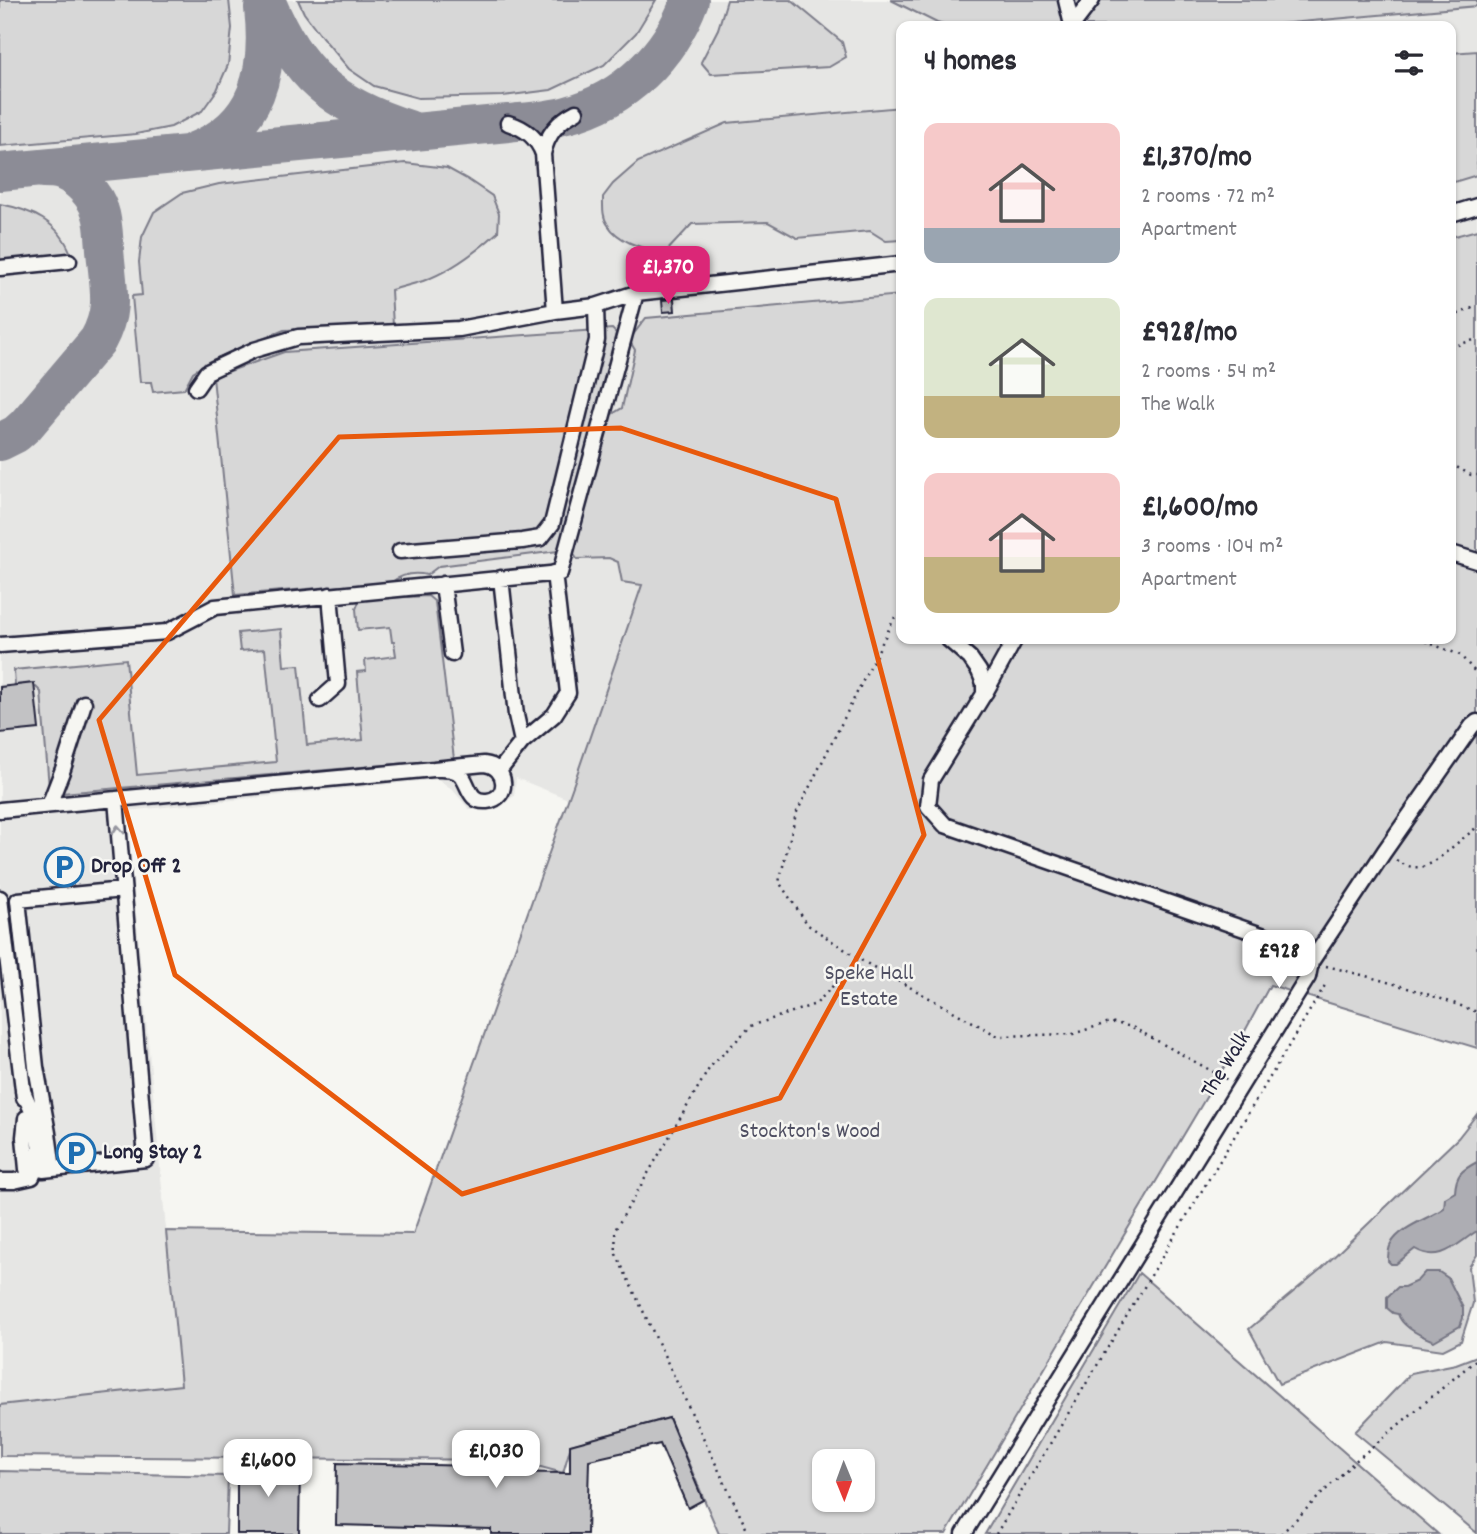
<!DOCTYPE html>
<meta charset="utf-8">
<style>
:root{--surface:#fff;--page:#f2f2f3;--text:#2b2b33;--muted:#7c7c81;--accent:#db2777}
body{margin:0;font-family:Dekko,sans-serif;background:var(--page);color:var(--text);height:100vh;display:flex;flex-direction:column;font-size:26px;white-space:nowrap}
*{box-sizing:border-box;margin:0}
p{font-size:23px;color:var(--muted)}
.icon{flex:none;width:38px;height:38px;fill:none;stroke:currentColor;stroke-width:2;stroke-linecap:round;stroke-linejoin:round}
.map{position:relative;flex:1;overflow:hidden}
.details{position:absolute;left:896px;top:21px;width:560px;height:623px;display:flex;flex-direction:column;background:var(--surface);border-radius:14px;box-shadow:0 2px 5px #0004}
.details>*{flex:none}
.needle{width:46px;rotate:179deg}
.buttons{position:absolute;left:812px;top:1449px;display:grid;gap:14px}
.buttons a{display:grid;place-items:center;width:63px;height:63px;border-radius:14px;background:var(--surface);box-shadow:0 2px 5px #0004;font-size:35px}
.price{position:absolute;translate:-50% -60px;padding:0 16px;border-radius:14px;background:#fff;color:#222;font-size:23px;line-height:46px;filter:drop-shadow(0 2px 4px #0008)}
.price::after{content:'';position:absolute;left:50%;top:42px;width:21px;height:16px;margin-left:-10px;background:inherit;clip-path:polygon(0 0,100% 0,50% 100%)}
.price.selected{background:var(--accent);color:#fff}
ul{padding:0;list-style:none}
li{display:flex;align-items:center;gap:21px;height:175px;padding:0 28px}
li span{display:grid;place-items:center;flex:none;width:196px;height:140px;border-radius:14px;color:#555}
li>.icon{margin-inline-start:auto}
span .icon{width:84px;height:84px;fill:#fffc;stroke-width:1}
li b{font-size:30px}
h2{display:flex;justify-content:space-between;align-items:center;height:84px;padding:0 28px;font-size:30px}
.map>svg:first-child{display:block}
.built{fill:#e6e6e4}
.green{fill:#d7d7d7;stroke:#7c7c89;stroke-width:2;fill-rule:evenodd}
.water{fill:#adadb3;stroke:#757583;stroke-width:2}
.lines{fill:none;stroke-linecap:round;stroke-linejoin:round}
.taxiway{stroke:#8c8c96;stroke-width:38}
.building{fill:#c2c2c4;stroke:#22223b;stroke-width:2}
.minor-casing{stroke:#22223b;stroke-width:19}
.path{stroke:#22223b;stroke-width:2.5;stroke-dasharray:2 5;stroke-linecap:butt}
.minor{stroke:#f6f6f2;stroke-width:14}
.oneway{stroke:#9797a0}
.marked{fill:none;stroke:#e8590c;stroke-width:5;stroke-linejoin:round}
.labels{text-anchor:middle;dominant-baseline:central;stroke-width:5;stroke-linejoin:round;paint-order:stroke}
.poi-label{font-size:23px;font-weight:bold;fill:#22223b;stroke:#f6f6f2;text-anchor:start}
.park-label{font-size:23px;fill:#4f4f62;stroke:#f6f6f2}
.street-label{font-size:23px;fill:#22223b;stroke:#f6f6f2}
</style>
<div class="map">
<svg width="1477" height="1534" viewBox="0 0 1477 1534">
<rect width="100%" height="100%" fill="#f6f6f2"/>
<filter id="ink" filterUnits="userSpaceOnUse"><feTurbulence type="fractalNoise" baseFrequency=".0143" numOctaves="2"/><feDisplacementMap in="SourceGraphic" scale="14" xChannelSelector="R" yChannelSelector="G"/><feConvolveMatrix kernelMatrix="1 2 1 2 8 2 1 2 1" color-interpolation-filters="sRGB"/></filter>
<g filter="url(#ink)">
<!-- built -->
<path class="built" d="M0,0H1477V297L1451,304V26H901V392L649,563L568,799L516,778L514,796L494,810L469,809L452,789L438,779L126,811L181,1386L0,1405Z"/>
<!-- green -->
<path class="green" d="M0,0H229L232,28L228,65L217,90L202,111L171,127L136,134L0,146Z
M298,0H656L636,33L604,65L551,90L503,96L418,98L374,86L349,69L322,37L304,13Z
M727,0H791L842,42L846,57L829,67L711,74L701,62L718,29Z
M891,0H1477V6L1257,26H947L937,23Z
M1477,51V175L1451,183V53Z
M901,107V240L886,241L870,231L797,238L768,222L692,224L664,254C646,249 619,243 608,225C602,217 603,206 603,197L613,184L638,162L727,123Z
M405,163L447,168L467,179L492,196L499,214L498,232C476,252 451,271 423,281C413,284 402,287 391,290L393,326L284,330L210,361L193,372L184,389L153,392L151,382H140L132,296L142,295L139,262L142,237L154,212L182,193L219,184Z
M0,204C32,210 59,222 71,254L0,261Z
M1477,230V1048L1270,985L1239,1042L946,1534H719L669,1418L571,1445L563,1473L515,1460L0,1456V1405L181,1385L166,1231L413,1234L574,783L642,585L622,582L618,562L609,558L577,559L573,553L584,495L609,416L622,408L635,350L629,340L646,318L901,295V639H1451V237ZM824,1461H863V1500H824Z
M612,329L616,333L570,522L564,544L558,551L439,566L427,575C414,572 402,574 392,582L235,595L213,377L284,352Z
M428,596L435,602L454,759L62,793L49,787L41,692L32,683L15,685L14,670L126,659L137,775L276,762L265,649L240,651L238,633L281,629L284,666L299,665L307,745L363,740L357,672L366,671L365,660L396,656L394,642H392L390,627L358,630L356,609L360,599Z
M1477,1114V1255L1469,1267L1473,1303L1461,1341L1443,1350L1387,1342L1279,1384L1249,1329L1322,1268L1458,1138Z
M1139,1273L1438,1534H985Z
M1477,1356V1533L1355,1432L1411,1373L1456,1364Z
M0,1471L228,1476L226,1534H0Z"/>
<!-- water -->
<path class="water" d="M1477,1162V1231C1456,1244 1441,1264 1415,1249L1396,1264H1391L1388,1261C1388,1255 1388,1249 1391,1244C1400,1227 1428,1219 1444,1208L1445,1198L1455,1192C1456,1174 1462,1170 1477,1162Z
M1425,1272H1439L1448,1278L1463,1308V1318L1460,1326L1434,1341C1421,1336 1402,1327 1398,1314L1393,1313L1387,1308V1297L1398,1287H1404L1417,1281Z"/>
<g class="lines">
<!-- taxiway -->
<path class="taxiway" d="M266,0C297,75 333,105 409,129
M194,151C259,126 270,71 263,8
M0,172L508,123C528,121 548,120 567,115C625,100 670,55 690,0
M0,442L16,434L26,425L98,340C114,311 109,291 106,260C104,246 105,225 100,211C95,195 79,178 64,172C57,169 49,169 42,169"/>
</g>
<!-- building -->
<path class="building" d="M674,299L675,311L663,312L662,300Z
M34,683L39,729L0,733V687Z
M669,1418L703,1500L688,1508L660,1444L589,1460L587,1534H491V1529L336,1525L337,1463L478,1466V1472L570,1473V1445Z
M237,1463L300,1464L299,1534H237Z"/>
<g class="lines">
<defs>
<path id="minor" d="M1066,0L1072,25
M1072,26L1092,0
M576,112C558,121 547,134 543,154L555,311L596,306
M508,123C525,128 537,137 543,154
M1451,214L1477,206
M0,268L69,261
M196,388L207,372L254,350L298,337L459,329L555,311
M400,551L522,541L541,538L552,524L597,340L596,306L636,293L901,264
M1451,553L1477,561
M501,578L516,715L522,742
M443,584L452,654
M948,639L970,658L979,671L984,683V694L931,780L928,806L945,825L1302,949L1311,962L1308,977L964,1534
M0,645L167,632L215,607L560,573L636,293
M985,693L1015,639
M320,700L338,684L330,595
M484,764C508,766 510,799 487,801C466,803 470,779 457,772C450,768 442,769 434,769Z
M499,771L522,742L554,715L568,693L554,573
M49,805L63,769L84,703
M0,810L434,769
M0,898L24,1098
M1311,962L1384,852L1472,726L1477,722
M23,1091L35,1118L43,1170L146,1159L116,799
M26,1118L24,1137L27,1169
M53,1169L48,1133L36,1067L18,900L123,890
M0,1181H14L32,1177L35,1170L34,1156"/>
</defs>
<!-- minor casing -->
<use href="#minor" class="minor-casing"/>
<!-- path -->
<path class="path" d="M1451,316L1456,315L1477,306
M1451,347L1477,339
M1451,464L1471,475H1477
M895,617L796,814L779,882L808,925L859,959L998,1036L1073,1034L1110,1022L1132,1027L1228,1080
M1419,639L1460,655L1477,674
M1396,860C1422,877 1435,861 1455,845C1462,839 1470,833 1477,827
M1326,966C1377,978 1428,993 1477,1012
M749,1534L616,1254L615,1230L710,1067L751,1026L816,1004L858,959
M996,1534L1327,982
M1281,1534L1353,1463L1477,1359"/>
<!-- minor -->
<use href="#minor" class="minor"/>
</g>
<!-- one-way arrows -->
<defs><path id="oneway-chevron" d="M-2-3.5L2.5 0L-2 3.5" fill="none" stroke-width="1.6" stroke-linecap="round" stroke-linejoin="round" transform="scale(1.75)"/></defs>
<use class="oneway" href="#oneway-chevron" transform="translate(118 830) rotate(-94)"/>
</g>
<!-- marked area -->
<path class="marked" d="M621,428L836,499L924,835L780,1098L462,1194L175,975L99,720L339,437Z"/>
<!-- icons -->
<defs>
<symbol id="parking-ring" viewBox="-11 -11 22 22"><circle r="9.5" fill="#f6f6f2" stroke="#1f6fb2" stroke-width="1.5"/><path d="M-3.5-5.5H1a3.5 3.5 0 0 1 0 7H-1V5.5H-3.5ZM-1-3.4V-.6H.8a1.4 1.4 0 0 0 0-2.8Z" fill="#1f6fb2"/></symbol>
</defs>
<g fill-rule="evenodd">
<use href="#parking-ring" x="42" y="845" width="44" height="44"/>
<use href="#parking-ring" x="54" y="1131" width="44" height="44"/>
</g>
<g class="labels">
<!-- poi labels -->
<g class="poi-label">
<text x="91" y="867">Drop Off 2</text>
<text x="103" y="1153">Long Stay 2</text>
</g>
<!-- park labels -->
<g class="park-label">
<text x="869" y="974">Speke Hall<tspan x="869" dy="26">Estate</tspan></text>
<text x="810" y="1132">Stockton's Wood</text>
</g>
<!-- street labels -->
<g class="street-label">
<text transform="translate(1227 1065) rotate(-58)">The Walk</text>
</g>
</g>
</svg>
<div class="buttons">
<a><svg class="needle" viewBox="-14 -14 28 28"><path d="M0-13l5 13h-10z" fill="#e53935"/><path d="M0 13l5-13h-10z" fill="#7c7c81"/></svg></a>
</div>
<b class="price selected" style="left:668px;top:306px">£1,370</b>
<b class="price" style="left:1279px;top:990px">£928</b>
<b class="price" style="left:496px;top:1490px">£1,030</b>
<b class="price" style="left:268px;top:1499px">£1,600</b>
<section class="details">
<h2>4 homes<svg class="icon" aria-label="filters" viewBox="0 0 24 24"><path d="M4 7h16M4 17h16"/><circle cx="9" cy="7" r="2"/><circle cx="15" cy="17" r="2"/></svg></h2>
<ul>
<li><span style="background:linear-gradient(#f6c9c9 75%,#9aa5b1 0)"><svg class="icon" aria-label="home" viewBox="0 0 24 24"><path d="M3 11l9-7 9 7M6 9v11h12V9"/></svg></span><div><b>£1,370/mo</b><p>2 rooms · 72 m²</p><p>Apartment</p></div></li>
<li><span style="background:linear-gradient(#dfe7d0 70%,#c2b280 0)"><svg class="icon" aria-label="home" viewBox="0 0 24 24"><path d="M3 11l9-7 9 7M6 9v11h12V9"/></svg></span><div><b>£928/mo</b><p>2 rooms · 54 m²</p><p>The Walk</p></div></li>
<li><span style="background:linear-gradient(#f6c9c9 60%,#c2b280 0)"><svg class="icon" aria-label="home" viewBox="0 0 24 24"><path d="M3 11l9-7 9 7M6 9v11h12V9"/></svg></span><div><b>£1,600/mo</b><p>3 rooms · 104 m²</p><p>Apartment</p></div></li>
</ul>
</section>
</div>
